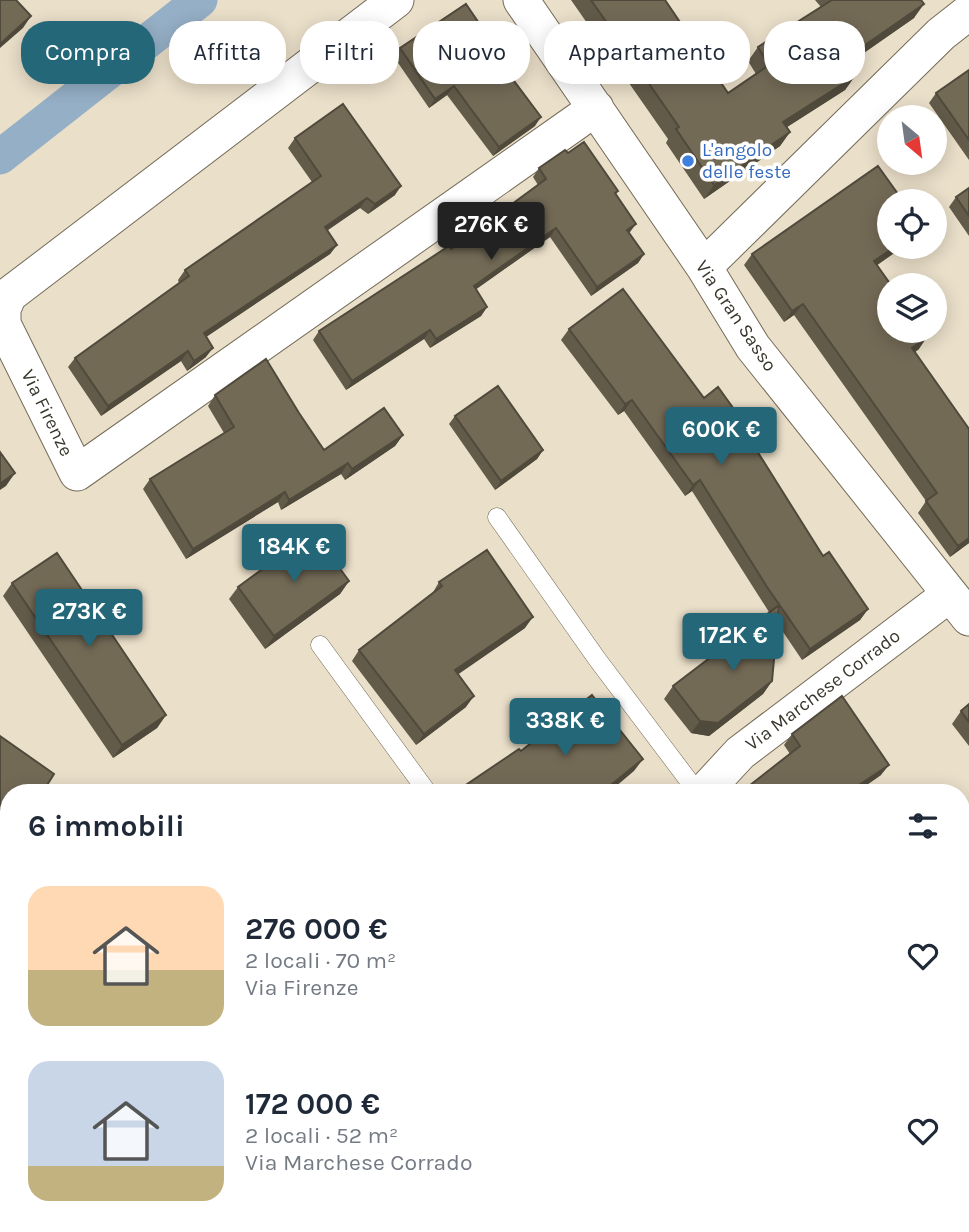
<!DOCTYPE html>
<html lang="it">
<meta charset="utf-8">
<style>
:root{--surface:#fff;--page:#f6f6f7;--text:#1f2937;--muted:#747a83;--accent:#246779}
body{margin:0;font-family:Karla,sans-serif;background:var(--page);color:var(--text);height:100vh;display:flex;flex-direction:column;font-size:26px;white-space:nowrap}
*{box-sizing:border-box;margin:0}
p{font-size:23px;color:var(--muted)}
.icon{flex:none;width:38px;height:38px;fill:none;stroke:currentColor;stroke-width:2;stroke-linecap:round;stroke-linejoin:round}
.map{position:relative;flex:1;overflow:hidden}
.panel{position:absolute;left:0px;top:784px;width:970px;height:448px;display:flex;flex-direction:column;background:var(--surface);border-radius:28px 28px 0 0;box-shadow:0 4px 18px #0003}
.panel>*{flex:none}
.top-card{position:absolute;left:21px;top:21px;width:928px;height:63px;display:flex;gap:14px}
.needle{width:46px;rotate:151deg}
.controls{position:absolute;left:877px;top:105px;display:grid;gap:14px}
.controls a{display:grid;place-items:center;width:70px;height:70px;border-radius:50%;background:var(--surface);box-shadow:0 4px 18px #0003;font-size:35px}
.price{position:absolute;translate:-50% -60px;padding:0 16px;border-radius:7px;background:var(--accent);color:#fff;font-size:23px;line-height:46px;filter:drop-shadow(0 2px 4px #0008)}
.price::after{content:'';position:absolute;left:50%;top:42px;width:21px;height:16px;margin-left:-10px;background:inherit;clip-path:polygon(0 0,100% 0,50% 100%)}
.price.selected{background:#222;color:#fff}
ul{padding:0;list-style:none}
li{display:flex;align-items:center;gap:21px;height:175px;padding:0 28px}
li span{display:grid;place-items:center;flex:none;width:196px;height:140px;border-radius:21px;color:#555}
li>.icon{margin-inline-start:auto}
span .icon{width:84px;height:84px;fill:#fffc;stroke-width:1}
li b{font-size:30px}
h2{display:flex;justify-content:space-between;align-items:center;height:84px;padding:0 28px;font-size:30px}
.pill{padding:0 24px;border-radius:28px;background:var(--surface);box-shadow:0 4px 18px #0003;font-size:24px;line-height:63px}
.pill.selected{background:var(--accent);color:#fff}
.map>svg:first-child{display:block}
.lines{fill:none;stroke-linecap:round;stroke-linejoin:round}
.canal{stroke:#95afc6;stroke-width:35}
.service-casing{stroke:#746b58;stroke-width:19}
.minor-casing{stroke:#746b58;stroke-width:37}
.service{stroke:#fff;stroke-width:18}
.minor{stroke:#fff;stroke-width:35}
.wall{fill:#635b4a}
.shaded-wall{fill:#504a3c}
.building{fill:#736a56;stroke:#504a3c;stroke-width:2}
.shop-dot{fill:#3f7fe0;stroke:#fff;stroke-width:2.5}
.labels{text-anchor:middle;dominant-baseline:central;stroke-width:7;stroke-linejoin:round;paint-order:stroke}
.shop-label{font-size:19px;fill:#366cbe;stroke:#fff;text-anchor:start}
.street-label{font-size:19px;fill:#3a362d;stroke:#fff}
</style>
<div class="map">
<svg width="969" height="1232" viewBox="0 0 969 1232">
<rect width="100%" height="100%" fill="#eadfc9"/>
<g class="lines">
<!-- canal -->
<path class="canal" d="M0,157L200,0"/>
<defs>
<path id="service" d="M497,517L597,659L698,793
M320,645L428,793"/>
<path id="minor" d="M396,0L9,295L3,309V324L77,473L596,108
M521,0L704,267L753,347L969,618
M704,267L941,34L969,12
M703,793L740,753L950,594
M0,941L9,932"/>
</defs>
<!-- service casing -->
<use href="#service" class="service-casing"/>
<!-- minor casing -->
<use href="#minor" class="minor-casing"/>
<!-- service -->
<use href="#service" class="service"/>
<!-- minor -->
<use href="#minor" class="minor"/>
</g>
<!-- wall -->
<path class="wall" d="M571,0H665L728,93L756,74L748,61L758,47L821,7L815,0H921L914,18L848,64L855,76L845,90L787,127L790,132L780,146L704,199L666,143L668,139Z
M400,48L500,54L497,59L535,126L493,156L447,95L429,108L394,57Z
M969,70V160L929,103L936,93Z
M295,138L395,195L368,214L360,208L327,230L337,245L330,254L206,337V357L187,371L181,361L101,416L68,367L75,358L179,283L178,280L185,270L312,182L288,148Z
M568,153L618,191L616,194L630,232L629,233L644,254L638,263L591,296L550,237L476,289L487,307L481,316L430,348L424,339L346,390L313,340L319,331L451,249L538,185L533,177L539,168Z
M969,188V236L949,207L956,197Z
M752,254L877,265L919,349L915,352L969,543L950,557L918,513L926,501L794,315L784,322L744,265Z
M569,329L704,398L753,444L823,556L868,609L860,620L802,660L777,623L772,681L763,694L709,736L691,733L664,699L673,686L769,612L692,491L685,496L624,411L618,415L561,340Z
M215,395L299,413L324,450L403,435L395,446L345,480L341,474L281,510L278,502L186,559L143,489L150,479L224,433L208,406Z
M455,416L543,450L537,459L495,490L449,424Z
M349,581L340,594L265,649L229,599L238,587Z
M439,582L525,628L458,674L466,707L416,745L352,661L359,650L432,594Z
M12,583L166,715L157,728L113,758L3,596Z
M969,704V746L952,724L961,711Z
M792,734L881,775L855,793H740L790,754L784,745Z
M0,736L9,793V838L0,831Z
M969,1007V1042L961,1030V1015Z
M9,1044V1223H176L189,1232H2L0,1231V1055Z"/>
<!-- shaded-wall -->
<path class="shaded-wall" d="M924,4L914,18L835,73L845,59Z
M31,16L23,28L0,48V44Z
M855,76L845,90L773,136L783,122Z
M454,86L447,95L429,108L435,99Z
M541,117L535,126L493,156L499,147Z
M790,132L780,146L704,199L714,185Z
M401,186L395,195L368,214L375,204Z
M367,198L360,208L318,237L325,227Z
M636,224L630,232L621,239L627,230Z
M556,228L550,237L468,295L474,286Z
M337,245L330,254L197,343L204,333Z
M895,247H903L866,273L874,261Z
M644,254L638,263L591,296L597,287Z
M803,304L794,315L784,322L792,311Z
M487,307L481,316L430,348L436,339Z
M430,330L424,339L346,390L352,381Z
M927,337L919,349L904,360L912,348Z
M213,348L206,357L187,371L194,361Z
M188,351L181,361L101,416L108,406Z
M632,400L624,411L618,415L625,404Z
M403,435L395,446L345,480L352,469Z
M543,450L537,459L495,490L501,481Z
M348,463L341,474L281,510L289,500Z
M15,473L6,486L0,490V484Z
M700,480L692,491L685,496L693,485Z
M285,492L278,502L186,559L193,549Z
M969,538V543L950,557L958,546Z
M349,581L340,594L265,649L274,636Z
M868,609L860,620L802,660L810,649Z
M533,617L525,628L447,682L455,670Z
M772,681L763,694L709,736L691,733L700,721Z
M474,696L466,707L416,745L424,734Z
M166,715L157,728L113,758L122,745Z
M643,759L634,771L608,793H601Z
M889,765L881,775L855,793H847Z
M969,875V882L961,887V880Z"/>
<!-- building -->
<path class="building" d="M0,0H16L31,16L0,44Z
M591,0H665L728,93L769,65L758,47L832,0H921L924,4L845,59L855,76L783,122L790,132L714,185L676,129L679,127Z
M466,4L500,54L496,57L541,117L499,147L454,86L435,99L400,48Z
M969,70V140L936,93Z
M343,104L401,186L375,204L367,198L325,227L337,245L204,333L213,348L194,361L188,351L108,406L75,358L189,276L185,270L321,176L295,138Z
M584,142L618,191L615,193L636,224L627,230L644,254L597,287L556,228L474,286L487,307L436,339L430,330L352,381L319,331L449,246L451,249L546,179L539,168L565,150L568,153Z
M878,166L903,201H889V247H895L874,261L891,285H889V331H923L927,337L912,348L969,429V538L958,546L926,501L937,493L803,304L792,311L752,254Z
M969,188V216L956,197Z
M623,289L704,398L718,387L756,440L752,443L823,556L829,552L868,609L810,649L767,587L700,480L693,485L632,400L625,404L569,329Z
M266,359L299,413L324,450L384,408L403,435L352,469L348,463L289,500L285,492L193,549L150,479L234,427L215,395Z
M498,386L543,450L501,481L455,416Z
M0,452L15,473L0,484Z
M313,532L349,581L274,636L238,587Z
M487,550L533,617L455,670L474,696L424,734L359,650L442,586L439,582Z
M57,553L166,715L122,745L12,583Z
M779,605L772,681L718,723L700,721L673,686Z
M592,695L643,759L601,793H454L519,749L521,751Z
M842,696L889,765L847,793H740L800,746L792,734Z
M969,704V722L961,711Z
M0,736L54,774L42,793H9V818L0,812Z
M969,832V875L961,880V836Z
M969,1007V1020L963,1012Z
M9,1044V1216L0,1209V1106L5,1101L0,1097V1055Z
M18,1223H176L189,1232H66L59,1227L54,1232H29Z
M479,1223H537L541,1226L536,1232H472Z
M715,1223H735L742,1232H707Z
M373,1224L383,1232H367Z
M801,1226L805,1232H793Z"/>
<!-- markers -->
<circle class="shop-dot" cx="688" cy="161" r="7"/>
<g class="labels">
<!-- shop labels -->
<g class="shop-label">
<text x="702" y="150">L'angolo<tspan x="702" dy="22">delle feste</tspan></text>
</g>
<!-- street labels -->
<g class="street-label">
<text transform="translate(736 316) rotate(56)">Via Gran Sasso</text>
<text transform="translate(47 413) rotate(64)">Via Firenze</text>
<text transform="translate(823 690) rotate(-37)">Via Marchese Corrado</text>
</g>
</g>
</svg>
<div class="controls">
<a><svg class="needle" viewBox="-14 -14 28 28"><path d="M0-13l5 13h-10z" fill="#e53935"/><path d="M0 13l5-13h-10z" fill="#747a83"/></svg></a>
<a><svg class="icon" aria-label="locate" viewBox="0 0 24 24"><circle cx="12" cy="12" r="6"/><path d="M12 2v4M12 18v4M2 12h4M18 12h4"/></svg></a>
<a><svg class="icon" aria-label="layers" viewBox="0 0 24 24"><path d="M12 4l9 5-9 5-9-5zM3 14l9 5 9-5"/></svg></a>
</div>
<b class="price selected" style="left:491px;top:262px">276K €</b>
<b class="price" style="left:721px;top:467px">600K €</b>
<b class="price" style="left:294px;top:584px">184K €</b>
<b class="price" style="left:89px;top:649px">273K €</b>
<b class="price" style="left:733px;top:673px">172K €</b>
<b class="price" style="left:565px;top:758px">338K €</b>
<div class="top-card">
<a class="pill selected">Compra</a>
<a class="pill">Affitta</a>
<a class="pill">Filtri</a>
<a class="pill">Nuovo</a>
<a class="pill">Appartamento</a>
<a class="pill">Casa</a>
</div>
<section class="panel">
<h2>6 immobili<svg class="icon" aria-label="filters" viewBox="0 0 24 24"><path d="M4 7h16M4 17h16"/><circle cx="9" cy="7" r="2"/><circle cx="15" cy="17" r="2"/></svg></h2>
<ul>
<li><span style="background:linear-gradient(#ffd9b3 60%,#c2b280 0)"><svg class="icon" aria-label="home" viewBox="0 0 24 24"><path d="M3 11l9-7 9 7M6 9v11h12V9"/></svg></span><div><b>276 000 €</b><p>2 locali · 70 m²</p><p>Via Firenze</p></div><svg class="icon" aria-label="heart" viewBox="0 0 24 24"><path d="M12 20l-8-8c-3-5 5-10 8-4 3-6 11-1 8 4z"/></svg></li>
<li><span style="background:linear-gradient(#c9d6e8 75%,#c2b280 0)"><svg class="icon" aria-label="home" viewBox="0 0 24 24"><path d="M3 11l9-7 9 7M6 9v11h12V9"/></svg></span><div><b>172 000 €</b><p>2 locali · 52 m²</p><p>Via Marchese Corrado</p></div><svg class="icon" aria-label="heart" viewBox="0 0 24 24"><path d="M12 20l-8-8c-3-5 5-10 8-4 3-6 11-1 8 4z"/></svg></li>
</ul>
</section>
</div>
